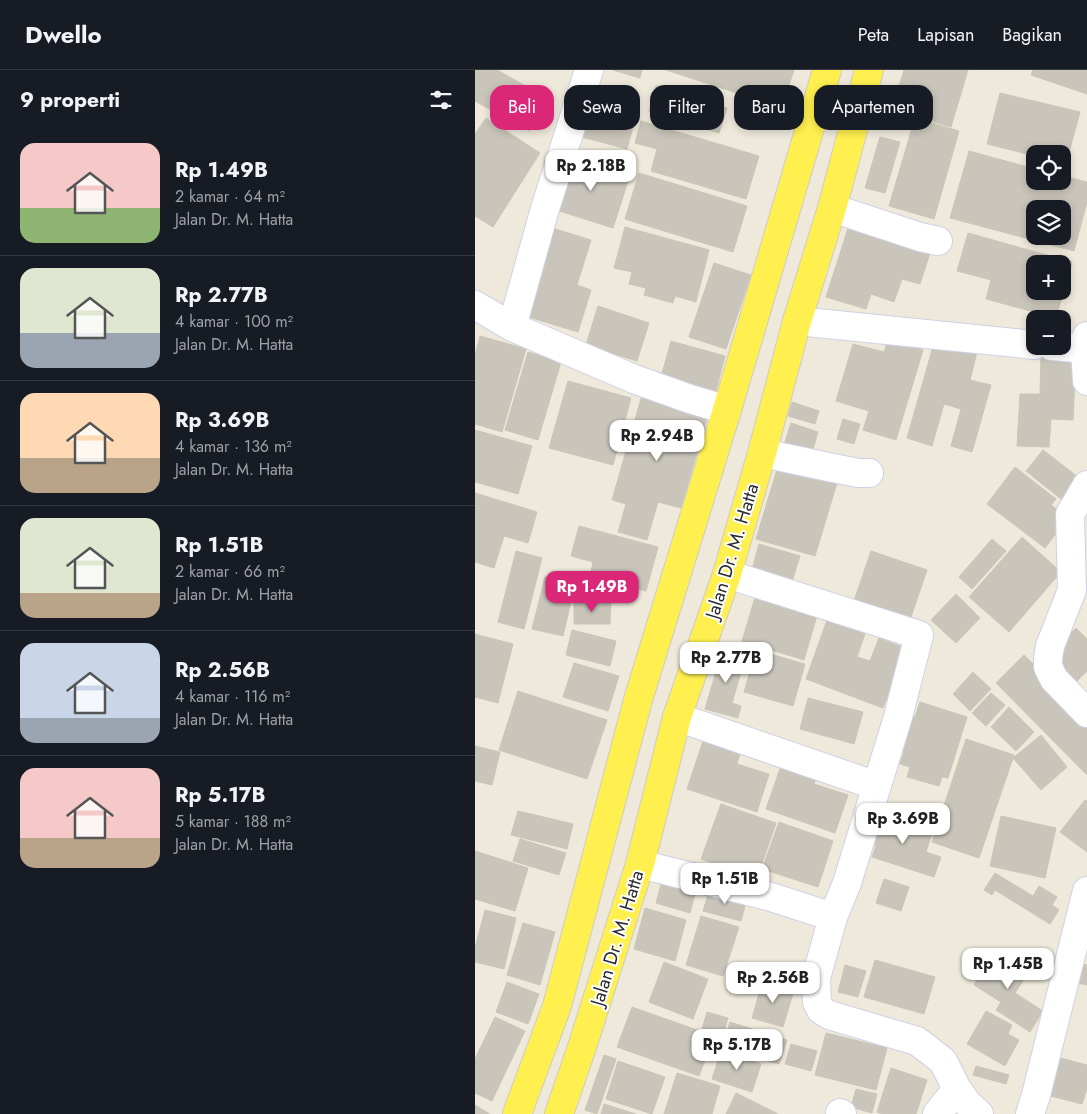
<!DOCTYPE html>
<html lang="id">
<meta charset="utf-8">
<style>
:root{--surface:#171b24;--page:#20242c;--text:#f1f3f6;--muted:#9ea1a6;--line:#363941;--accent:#db2777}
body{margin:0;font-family:Jost,sans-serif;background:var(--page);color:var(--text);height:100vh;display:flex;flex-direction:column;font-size:19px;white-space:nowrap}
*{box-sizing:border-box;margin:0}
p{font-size:16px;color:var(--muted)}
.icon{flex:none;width:28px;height:28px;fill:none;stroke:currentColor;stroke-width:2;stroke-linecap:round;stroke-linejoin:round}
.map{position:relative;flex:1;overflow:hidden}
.details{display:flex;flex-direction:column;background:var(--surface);width:475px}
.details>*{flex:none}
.guide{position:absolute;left:15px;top:15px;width:475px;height:45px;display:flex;gap:10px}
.buttons{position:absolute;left:551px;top:75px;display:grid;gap:10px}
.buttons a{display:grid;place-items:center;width:45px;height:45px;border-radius:10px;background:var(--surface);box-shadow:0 2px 8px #0003;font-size:25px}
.price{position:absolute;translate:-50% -42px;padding:0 11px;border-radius:10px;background:#fff;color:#222;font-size:16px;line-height:32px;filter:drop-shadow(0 1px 2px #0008)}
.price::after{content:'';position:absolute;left:50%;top:30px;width:15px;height:11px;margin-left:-8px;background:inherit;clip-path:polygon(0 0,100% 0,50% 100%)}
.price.current{background:var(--accent);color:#fff}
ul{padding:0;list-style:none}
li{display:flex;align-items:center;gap:15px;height:125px;padding:0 20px}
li+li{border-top:1px solid var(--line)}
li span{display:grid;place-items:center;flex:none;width:140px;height:100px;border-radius:15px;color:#555}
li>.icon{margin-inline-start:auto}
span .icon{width:60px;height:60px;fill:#fffc;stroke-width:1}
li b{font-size:21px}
h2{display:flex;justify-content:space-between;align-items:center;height:60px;padding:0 20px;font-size:21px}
.chip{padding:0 18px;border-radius:15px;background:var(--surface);box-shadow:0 2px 8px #0003;font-size:18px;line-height:45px}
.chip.current{background:var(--accent);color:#fff}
header{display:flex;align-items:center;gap:30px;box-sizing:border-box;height:70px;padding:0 25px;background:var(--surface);border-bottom:1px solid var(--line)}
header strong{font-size:24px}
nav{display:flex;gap:28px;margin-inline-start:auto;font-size:18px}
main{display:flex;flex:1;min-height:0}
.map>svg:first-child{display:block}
.building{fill:#cac5bb;stroke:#cac5b5;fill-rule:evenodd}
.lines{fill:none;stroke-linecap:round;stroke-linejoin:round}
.minor-casing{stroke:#d0d1e5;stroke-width:30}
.primary-casing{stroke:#ccc;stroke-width:30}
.minor{stroke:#fff;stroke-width:28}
.primary{stroke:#ffef4f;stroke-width:28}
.labels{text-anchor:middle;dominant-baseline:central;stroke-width:4;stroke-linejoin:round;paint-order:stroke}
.street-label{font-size:19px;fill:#2b2b2b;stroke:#fff}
</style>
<header>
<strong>Dwello</strong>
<nav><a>Peta</a><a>Lapisan</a><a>Bagikan</a></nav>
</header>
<main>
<section class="details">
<h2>9 properti<svg class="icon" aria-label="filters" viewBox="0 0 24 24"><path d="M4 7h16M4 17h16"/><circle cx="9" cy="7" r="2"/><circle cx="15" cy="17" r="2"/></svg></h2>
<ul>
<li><span style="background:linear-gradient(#f6c9c9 65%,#8fb573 0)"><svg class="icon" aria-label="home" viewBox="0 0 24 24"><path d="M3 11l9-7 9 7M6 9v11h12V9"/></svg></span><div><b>Rp 1.49B</b><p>2 kamar · 64 m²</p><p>Jalan Dr. M. Hatta</p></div></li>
<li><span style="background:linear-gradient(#dfe7d0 65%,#9aa5b1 0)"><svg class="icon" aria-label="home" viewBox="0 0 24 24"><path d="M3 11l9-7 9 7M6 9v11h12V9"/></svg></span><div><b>Rp 2.77B</b><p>4 kamar · 100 m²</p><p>Jalan Dr. M. Hatta</p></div></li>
<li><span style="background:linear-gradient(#ffd9b3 65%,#b9a48a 0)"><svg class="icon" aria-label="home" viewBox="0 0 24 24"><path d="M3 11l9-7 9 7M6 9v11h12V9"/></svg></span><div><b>Rp 3.69B</b><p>4 kamar · 136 m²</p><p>Jalan Dr. M. Hatta</p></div></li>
<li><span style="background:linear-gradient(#dfe7d0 75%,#b9a48a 0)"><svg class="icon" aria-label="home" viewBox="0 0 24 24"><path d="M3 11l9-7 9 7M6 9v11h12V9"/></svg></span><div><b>Rp 1.51B</b><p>2 kamar · 66 m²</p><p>Jalan Dr. M. Hatta</p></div></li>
<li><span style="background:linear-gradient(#c9d6e8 75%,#9aa5b1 0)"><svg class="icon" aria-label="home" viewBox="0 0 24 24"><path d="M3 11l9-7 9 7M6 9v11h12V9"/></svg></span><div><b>Rp 2.56B</b><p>4 kamar · 116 m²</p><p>Jalan Dr. M. Hatta</p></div></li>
<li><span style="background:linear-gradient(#f6c9c9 70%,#b9a48a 0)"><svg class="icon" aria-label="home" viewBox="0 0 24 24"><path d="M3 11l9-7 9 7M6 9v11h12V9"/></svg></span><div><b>Rp 5.17B</b><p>5 kamar · 188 m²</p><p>Jalan Dr. M. Hatta</p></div></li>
</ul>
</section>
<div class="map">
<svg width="612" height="1044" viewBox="0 0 612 1044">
<rect width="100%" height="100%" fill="#eee9db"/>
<!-- building -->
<path class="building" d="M0,0H22L72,28L54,61L0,31Z
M138,0H167L165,8Z
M191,0H319L302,51L264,38L268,25Z
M429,0H493L476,57L417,39Z
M558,0H612V24L556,5Z
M181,16L252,38L244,63L174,41Z
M525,23L605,42L591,94L588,93V84H560V86L512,74Z
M111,39L159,53L152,79L103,66Z
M11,48L65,83L18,157L0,146V64Z
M440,48L484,61L459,149L414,136Z
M166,51L284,86L271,129L176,101L182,79L160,73Z
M405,67L425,72L410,123L390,118Z
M494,81L560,99V111H588V106L612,112V132L599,181L475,148ZM560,139H588V166H560Z
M95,86L155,105L138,158L78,139Z
M164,103L272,136L258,182L150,149Z
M376,149L458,174L445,214L427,209L419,232L396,224L391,239L351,227Z
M74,157L116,170L102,215L116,220L103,262L47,245Z
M150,157L234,180L221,232L200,226L198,233L169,225L171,218L154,214L157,202L139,198Z
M493,163L597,192L581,248L511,229L516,210L482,201ZM560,194H588V221H560Z
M239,193L276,205L251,279L214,267Z
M123,236L174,253L162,291L111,275Z
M5,266L51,279L27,362L0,354V285Z
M461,266L503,278L495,310L516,315L497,382L476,376L486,339L469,334L457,376L432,368Z
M413,270L448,280L421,370L388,360L394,341L361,331L378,274L409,282Z
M196,271L250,286L241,321L186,307Z
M53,282L86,292L63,370L30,360Z
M566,285L601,286L598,350L576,349L574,377L542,376L545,324H565Z
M93,311L156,328L138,395L74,378Z
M167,325L233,345L206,438L183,432L172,470L143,462L151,434L137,430Z
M317,332L344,341L340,354L313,346Z
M368,349L385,354L379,374L362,369Z
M316,353L343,362L337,383L309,375Z
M0,360L57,376L43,424L0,412Z
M568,380L603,407L586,429L551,401Z
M303,396L362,413L340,486L281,469Z
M540,397L581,429L576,435L593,448L570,478L512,434Z
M0,423L62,442L53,473L29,466L19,498L0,492Z
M104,456L183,477L171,521L115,507L118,492L96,486Z
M547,467L586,502L534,562L494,527Z
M517,469L531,481L497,519L484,507Z
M284,474L325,486L316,515L276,503Z
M41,481L67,488L49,559L23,552Z
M396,481L452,500L435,550L379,531Z
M70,507L100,514L88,566L57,559Z
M281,524L343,542L329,590L267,571Z
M481,524L505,548L481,573L456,550Z
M99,531L136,532L135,554H99Z
M352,550L390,564L382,587L395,591L404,568L430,578L408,638L331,609Z
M601,558L612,569V601L602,611L575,584Z
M97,560L141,571L135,596L91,585Z
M0,564L38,574L23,633L0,627Z
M248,578L271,585L257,633L266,636L263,648L230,639Z
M281,580L330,594L318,636L269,622Z
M549,585L612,648V705L521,613Z
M99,593L144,606L133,641L88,627Z
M498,602L516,619L495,641L478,624Z
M43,621L132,650L112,709L24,680Z
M516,623L530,635L511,656L497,643Z
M333,628L388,642L379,674L325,659Z
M445,632L492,647L473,708L467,707L464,716L432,707L435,697L425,694L429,682L421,679L432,644L440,647Z
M534,637L559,662L541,681L516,657Z
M231,662L268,674L262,694L294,704L282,742L212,719Z
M566,665L592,697L566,720L538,688Z
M491,669L539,685L504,788L457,772Z
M0,676L25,682L17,715L0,711Z
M309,687L344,699L339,714L373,725L360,763L291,739Z
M610,730L612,731V782L585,762Z
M246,734L301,753L282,808L226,789Z
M43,741L98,754L92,779L36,765Z
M410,745L458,760L451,782L466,787L459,807L397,787L401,775L390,771L396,752L407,756Z
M526,746L581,758L570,808L515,796Z
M304,752L358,771L343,817L287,799Z
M45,769L91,783L84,805L38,791Z
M0,781L53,798L40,841L0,829Z
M520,803L558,826L564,816L582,827L577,835L584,840L575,854L520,820L517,825L509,820Z
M188,807L222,817L215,843L181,833Z
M409,809L434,817L426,841L401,833Z
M235,818L272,828L266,851L228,841Z
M170,838L211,850L200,891L159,879Z
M10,840L41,848L29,899L0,892V878Z
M226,846L264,857L248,906L211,895Z
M48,853L80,862L65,915L32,905Z
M521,879L550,897L543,908L548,911L540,923L568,941L555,962L521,940L526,932L499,915Z
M400,890L460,907L449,944L389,927Z
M189,892L233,909L218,949L174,932Z
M261,892L275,896L268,919L254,915Z
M602,893L612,895V915L598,912Z
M370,895L391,901L383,927L363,922Z
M288,910L319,920L308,957L277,948Z
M32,912L64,924L53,954L21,942Z
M157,937L239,966L224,1006L142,977Z
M511,941L537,955L533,964L544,970L530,996L492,974Z
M232,942L253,948L248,965L227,959Z
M20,947L50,961L17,1031L0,1023V989Z
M255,952L312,970L304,994L247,977Z
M351,963L412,978L401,1020L340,1005Z
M316,974L342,981L336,1001L310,994Z
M246,981L286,994L277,1022L237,1009Z
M129,985L141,989L122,1044L110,1040Z
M578,986L612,995V1018L607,1034L568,1024Z
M143,991L190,1007L177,1044L131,1029Z
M501,996L534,1005L531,1014L498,1005Z
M416,998L452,1010L441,1044H408L402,1042Z
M202,1003L245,1016L237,1044H189Z
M381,1019L402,1024L397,1043L376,1037Z
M261,1023L303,1044H251Z
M129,1034L161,1044H126Z
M0,1035L15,1044H0Z"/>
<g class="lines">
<defs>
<path id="minor" d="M357,138L445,167L463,171
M0,235L37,257L159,309L215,329L252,340
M322,251L560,275
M37,257L69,142L114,0
M612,266L610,279L612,311
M577,276L612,279
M287,383L358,398L383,403H394
M612,415L595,444L597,520L575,576L573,588V597L579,609L612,643
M252,504L444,565L423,647L372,813L358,847
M202,647L402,716
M165,794L293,826L358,847L341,908L342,932L346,940L354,945L442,971L468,991L482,1019L492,1033L504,1044
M365,1043L367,1044
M462,1044L482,1019
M555,1044L561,1025L612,821"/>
<path id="primary" d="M42,1044L82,936L163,630L252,340L352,0
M84,1044L108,974L165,794L202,647L252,504L287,383L322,251L357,138L394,0"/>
</defs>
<!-- minor casing -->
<use href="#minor" class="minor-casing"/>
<!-- primary casing -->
<use href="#primary" class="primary-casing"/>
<!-- minor -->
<use href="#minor" class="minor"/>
<!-- primary -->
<use href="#primary" class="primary"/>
</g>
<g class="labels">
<!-- street labels -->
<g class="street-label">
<text transform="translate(257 481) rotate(-73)">Jalan Dr. M. Hatta</text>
<text transform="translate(142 868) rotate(-73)">Jalan Dr. M. Hatta</text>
</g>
</g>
</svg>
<div class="buttons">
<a><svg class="icon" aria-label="locate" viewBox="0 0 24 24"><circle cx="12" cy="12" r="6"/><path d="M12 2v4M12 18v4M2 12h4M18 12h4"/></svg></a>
<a><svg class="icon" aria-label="layers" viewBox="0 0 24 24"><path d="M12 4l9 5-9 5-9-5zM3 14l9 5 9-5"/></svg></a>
<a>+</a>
<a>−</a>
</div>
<b class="price" style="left:116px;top:122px">Rp 2.18B</b>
<b class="price" style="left:182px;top:392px">Rp 2.94B</b>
<b class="price current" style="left:117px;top:543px">Rp 1.49B</b>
<b class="price" style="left:251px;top:614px">Rp 2.77B</b>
<b class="price" style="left:428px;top:775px">Rp 3.69B</b>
<b class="price" style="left:250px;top:835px">Rp 1.51B</b>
<b class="price" style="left:533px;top:920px">Rp 1.45B</b>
<b class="price" style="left:298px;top:934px">Rp 2.56B</b>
<b class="price" style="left:262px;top:1001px">Rp 5.17B</b>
<div class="guide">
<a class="chip current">Beli</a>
<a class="chip">Sewa</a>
<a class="chip">Filter</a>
<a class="chip">Baru</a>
<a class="chip">Apartemen</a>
</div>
</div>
</main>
